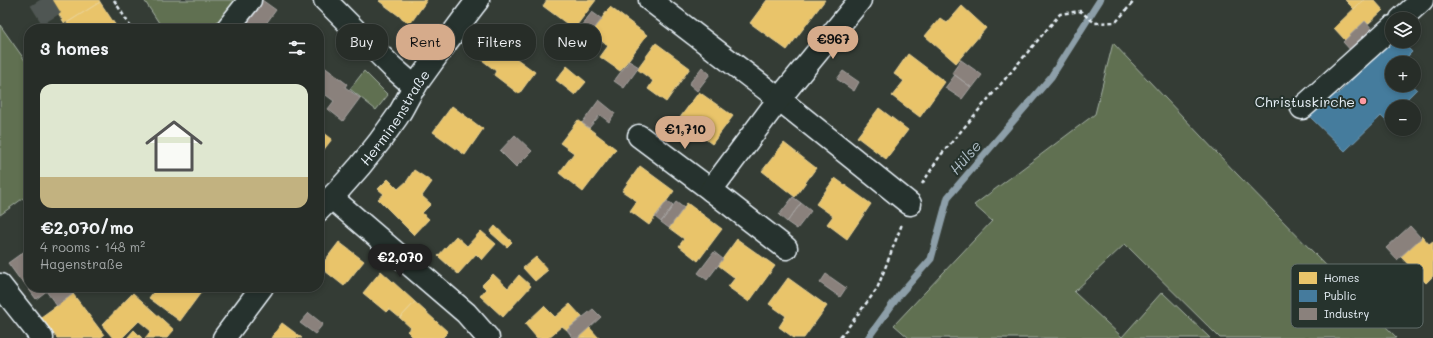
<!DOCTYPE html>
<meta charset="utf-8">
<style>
:root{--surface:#272d28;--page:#333934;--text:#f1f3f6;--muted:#a4a8a8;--line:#434945;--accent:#d6ab8b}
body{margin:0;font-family:Mali,sans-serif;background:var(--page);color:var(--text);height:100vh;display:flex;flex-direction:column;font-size:15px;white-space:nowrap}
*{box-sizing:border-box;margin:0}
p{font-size:13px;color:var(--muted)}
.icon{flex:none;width:22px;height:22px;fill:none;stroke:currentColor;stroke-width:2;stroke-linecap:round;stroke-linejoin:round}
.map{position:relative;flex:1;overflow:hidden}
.details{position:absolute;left:24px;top:24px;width:300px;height:268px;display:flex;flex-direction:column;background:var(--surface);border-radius:16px;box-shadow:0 2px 6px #0003,0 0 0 1px var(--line)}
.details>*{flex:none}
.hud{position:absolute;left:336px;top:24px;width:380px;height:36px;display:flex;gap:8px}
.buttons{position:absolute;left:1385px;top:12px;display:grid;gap:8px}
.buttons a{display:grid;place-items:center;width:36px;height:36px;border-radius:50%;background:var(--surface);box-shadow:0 2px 6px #0003,0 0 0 1px var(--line);font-size:20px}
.price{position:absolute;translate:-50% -34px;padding:0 9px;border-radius:14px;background:var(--accent);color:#111;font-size:13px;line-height:26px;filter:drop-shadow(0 1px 2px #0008)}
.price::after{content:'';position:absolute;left:50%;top:24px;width:12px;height:9px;margin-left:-6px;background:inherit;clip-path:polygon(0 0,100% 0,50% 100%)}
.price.active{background:#222;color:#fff}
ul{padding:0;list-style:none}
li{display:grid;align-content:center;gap:8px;height:212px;padding:0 16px}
li span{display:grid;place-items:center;height:124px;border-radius:12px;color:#555}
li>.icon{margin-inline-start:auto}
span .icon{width:72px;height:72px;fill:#fffc;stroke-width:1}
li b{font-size:17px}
h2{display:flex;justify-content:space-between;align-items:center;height:48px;padding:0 16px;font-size:17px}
.chip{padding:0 14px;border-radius:16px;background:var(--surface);box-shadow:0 2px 6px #0003,0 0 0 1px var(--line);font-size:14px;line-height:36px}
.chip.active{background:var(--accent);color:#111}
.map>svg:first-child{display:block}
.green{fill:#617051;stroke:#a4b0a4}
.homes{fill:#e9c46a;stroke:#e9d295}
.public{fill:#457b9d;stroke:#769eb8}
.industry{fill:#8a817c;stroke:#a6a3a1}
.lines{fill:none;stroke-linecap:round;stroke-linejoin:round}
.stream{stroke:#8d9fa9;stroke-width:7}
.minor-tunnel{stroke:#4f5752;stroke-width:22;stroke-dasharray:22 11;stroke-linecap:butt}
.minor-casing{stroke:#e8f1f8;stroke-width:25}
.path{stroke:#e8f1f8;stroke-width:2.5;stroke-dasharray:4 3;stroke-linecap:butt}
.minor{stroke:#26332d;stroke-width:22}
.poi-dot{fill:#ff9aa2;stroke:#26332d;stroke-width:1.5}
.labels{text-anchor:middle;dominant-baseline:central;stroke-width:4;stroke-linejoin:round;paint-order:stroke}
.poi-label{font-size:14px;fill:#e8f1f8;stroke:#26332d;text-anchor:end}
.street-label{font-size:14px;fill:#e8f1f8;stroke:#26332d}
.water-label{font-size:15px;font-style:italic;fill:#acbbc4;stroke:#26332d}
.key{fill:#26332d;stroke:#606c6a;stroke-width:1}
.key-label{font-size:11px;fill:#e8f1f8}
</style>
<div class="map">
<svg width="1433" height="338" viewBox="0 0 1433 338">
<rect width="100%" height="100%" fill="#343c35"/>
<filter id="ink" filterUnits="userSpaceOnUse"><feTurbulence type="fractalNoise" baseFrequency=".025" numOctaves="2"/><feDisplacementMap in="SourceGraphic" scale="8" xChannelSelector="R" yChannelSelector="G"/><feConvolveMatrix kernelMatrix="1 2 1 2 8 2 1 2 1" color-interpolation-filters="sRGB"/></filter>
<g filter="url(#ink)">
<!-- green -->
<path class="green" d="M144,0H238L216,29H163Z
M0,25L29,66V194L0,215Z
M1113,43L1236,173L1397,338H1220L1125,244L1074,292L1122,337L1162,292L1210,338H909L894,325L992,221L974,205L1095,114Z
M364,71L388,95L376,110L350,89Z"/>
<!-- homes -->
<path class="homes" d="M50,0H99L100,2L65,24Z
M380,0H427L410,24L379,1Z
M547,0H596L574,29L543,6Z
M767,0H825L787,50L750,23Z
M1345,0H1364L1354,9Z
M1363,0H1374L1383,10L1368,24L1365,21L1345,40L1334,28Z
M100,2L118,29H68L65,24Z
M962,6L986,28L956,63L925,36L940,18L947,23Z
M610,7L647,35L620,71L600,57L608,46L591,33Z
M495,43L535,72L519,94L494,75L496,71L482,60Z
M656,43L690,68L666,102L648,89L653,81L637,69Z
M908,54L945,82L920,117L892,96L904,81L894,74Z
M567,66L586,82L575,95L556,80Z
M699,92L733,116L712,144L679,119Z
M452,106L483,129L465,155L433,132Z
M879,108L908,130L886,159L857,137Z
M578,120L616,149L583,192L559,173L574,153L560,143Z
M319,129L332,139L319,156Z
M784,143L816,168L795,197L762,171Z
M640,166L674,191L649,225L630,211L637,201L622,191Z
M414,170L432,182L422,196L431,204L422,213L429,219L414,235L378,199L384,194L378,189L388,179L398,189L407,181Z
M835,178L871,204L847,239L827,224L833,216L816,204Z
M687,203L722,229L698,261L679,246L684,239L669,228Z
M495,226L512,242L507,247L490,232Z
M481,231L496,244L482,260L476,254L458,274L438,256L456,236L467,246Z
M1422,236L1429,244L1433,241V276L1426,283L1400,256Z
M737,239L775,266L749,302L728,287L735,278L718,265Z
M339,242L364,261L344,286L320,267Z
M536,257L548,270L535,281L523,268Z
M381,271L415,302L400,318L389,309L386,312L363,293Z
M493,274L508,288L519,275L531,286L503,317L480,296L486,289L482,285Z
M788,278L827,306L804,338H794L779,327L786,316L769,304Z
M157,287H205L180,321L149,298Z
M133,293L174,330L167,338H145L151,331L139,321L122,338H113L102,325Z
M73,294L104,335L100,338H57L41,317Z
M415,302L448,332L442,338H414L407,331L411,328L400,318Z
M570,304L582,317L567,330L562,326L548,338H537L525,324L544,306L555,317Z
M282,323L302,338H271Z
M589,327L599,338H578Z
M134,330L142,338H127Z"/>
<!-- public -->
<path class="public" d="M1392,40L1401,41L1412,52L1401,63H1392V85H1412L1417,89L1399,107H1392V114L1386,121L1381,116L1345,151L1307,114L1332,89L1337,95Z"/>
<!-- industry -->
<path class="industry" d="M257,0H262L276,10L262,29H235Z
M592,12L602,19L591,33L581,26Z
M1365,21L1375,32L1353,53L1343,42Z
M961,60L982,75L972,88L952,73Z
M629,61L639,67L624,88L614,81Z
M319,63L347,84L345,87L360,98L343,121L328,109L334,101L319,90Z
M702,67L710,74L697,91L689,84Z
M843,71L859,82L854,91L837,79Z
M955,75L971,87L962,99L945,88Z
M599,100L615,113L609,122L600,115L589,128L582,123Z
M515,135L532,151L516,167L500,151Z
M793,197L801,203L787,222L779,215Z
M667,201L673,206L661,222L655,217Z
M676,202L684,208L669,228L661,222Z
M801,203L811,211L797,229L787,222Z
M1410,226L1421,238L1397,260L1386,248Z
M29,248V276L21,281L8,263Z
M714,252L723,259L707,280L698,273Z
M826,274L846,288L840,297L820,283Z
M29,276V287H52L36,299L22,280Z
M52,287H68L73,294L57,306L46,291Z
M593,309L601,317L578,338H573L567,330Z
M309,313L323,324L315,334L300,323Z"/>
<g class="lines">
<!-- stream -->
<path class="stream" d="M868,338L900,294L931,259L948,197L1051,77L1100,0"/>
<!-- minor-tunnel -->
<path class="minor-tunnel" d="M40,0L58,29"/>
<defs>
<g id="minor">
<path d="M325,0L391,66L415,87"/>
<path d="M650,0L779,99L910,204"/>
<path d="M1401,19L1422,0"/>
<path d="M227,29L250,0"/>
<path d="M1302,108L1392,27"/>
<path d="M639,136L711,190"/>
<path d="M332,198L466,313L488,338"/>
<path id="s1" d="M319,210C348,182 374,151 397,117C404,107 408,96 415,86C436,57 456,28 478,0"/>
<path d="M786,248L711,190L779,99L860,0"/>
<path d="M0,285L42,338"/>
<path d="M224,338L262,287"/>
</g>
</defs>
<!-- minor casing -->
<use href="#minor" class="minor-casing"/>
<!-- path -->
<path class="path" d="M114,0L132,29
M922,184L940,156L1060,14L1080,11L1095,23L1116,22L1135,0
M840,338L877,289L902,224"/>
<!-- minor -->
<use href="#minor" class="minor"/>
</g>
</g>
<!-- markers -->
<circle class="poi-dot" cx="1363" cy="101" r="4"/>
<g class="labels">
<!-- poi labels -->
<g class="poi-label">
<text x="1355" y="101">Christuskirche</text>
</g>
<!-- street labels -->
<g class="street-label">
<text stroke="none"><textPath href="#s1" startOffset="120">Herminenstraße</textPath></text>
</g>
<!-- water labels -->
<g class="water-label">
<text transform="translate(965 157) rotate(-49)">Hülse</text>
</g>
</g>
<!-- legend -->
<rect x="1291" y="264" width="132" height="64" rx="6" class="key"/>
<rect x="1299" y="272" width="18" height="12" fill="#e9c46a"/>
<rect x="1299" y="290" width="18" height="12" fill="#457b9d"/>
<rect x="1299" y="308" width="18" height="12" fill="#8a817c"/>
<g class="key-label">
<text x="1324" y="282">Homes</text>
<text x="1324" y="300">Public</text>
<text x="1324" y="318">Industry</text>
</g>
</svg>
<div class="buttons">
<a><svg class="icon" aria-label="layers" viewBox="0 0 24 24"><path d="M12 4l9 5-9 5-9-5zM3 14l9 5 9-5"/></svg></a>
<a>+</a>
<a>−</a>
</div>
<b class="price" style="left:833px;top:60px">€967</b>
<b class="price" style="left:685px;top:150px">€1,710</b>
<b class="price active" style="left:400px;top:278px">€2,070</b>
<div class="hud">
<a class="chip">Buy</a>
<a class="chip active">Rent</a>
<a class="chip">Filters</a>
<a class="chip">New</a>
</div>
<section class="details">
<h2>3 homes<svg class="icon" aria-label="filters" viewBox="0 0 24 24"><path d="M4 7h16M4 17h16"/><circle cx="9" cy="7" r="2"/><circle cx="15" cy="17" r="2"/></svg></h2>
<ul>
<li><span style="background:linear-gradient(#dfe7d0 75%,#c2b280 0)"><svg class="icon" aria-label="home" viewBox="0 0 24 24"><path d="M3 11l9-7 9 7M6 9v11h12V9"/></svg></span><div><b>€2,070/mo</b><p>4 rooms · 148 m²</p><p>Hagenstraße</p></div></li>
</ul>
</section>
</div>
